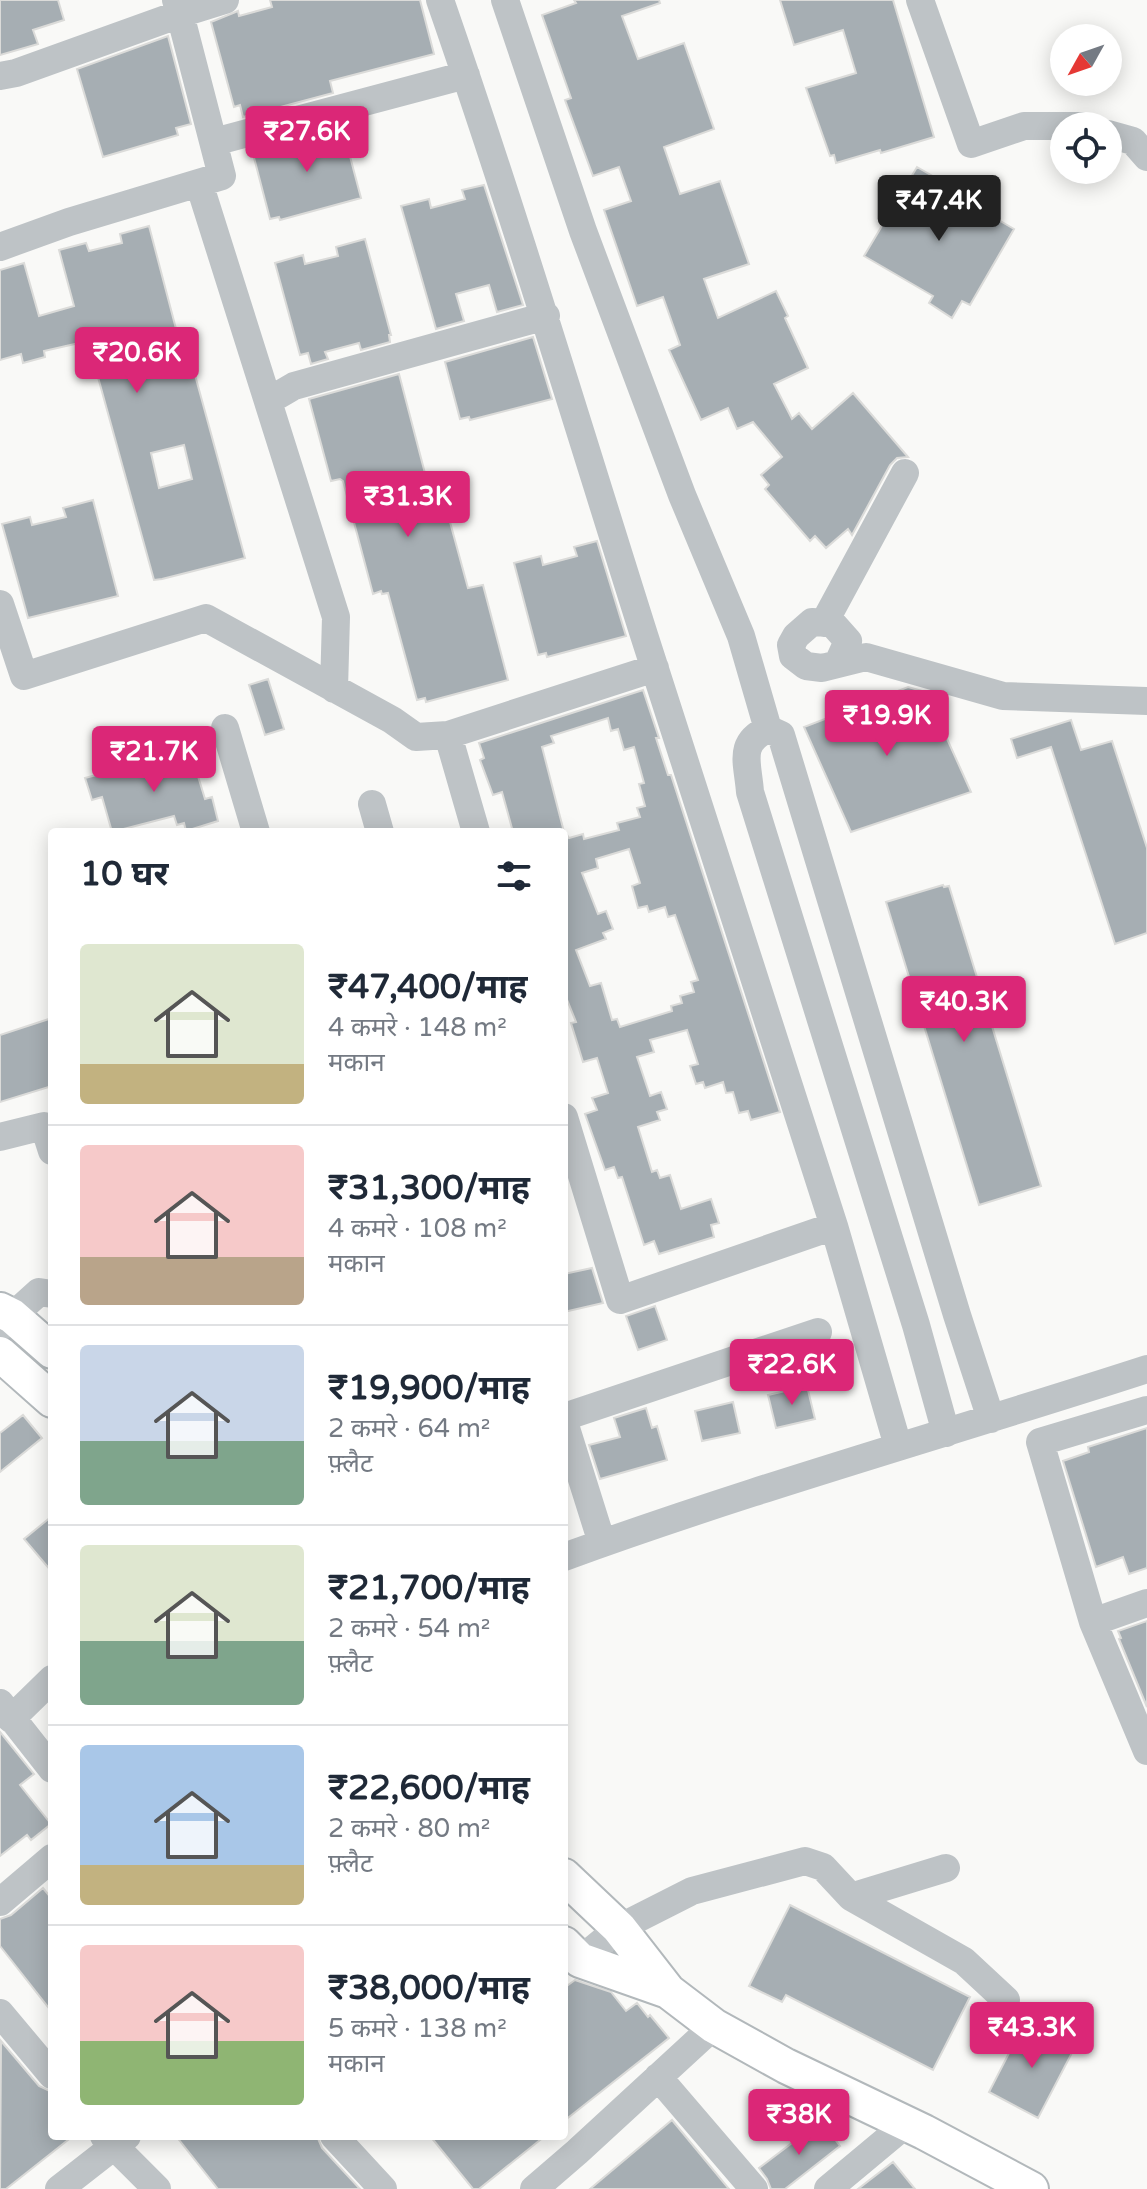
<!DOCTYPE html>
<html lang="hi">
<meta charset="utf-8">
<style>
:root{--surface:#fff;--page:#f6f6f7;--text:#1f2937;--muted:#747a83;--line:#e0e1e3;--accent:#db2777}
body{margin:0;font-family:"Varela Round","Noto Sans Devanagari",sans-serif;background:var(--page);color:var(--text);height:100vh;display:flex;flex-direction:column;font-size:30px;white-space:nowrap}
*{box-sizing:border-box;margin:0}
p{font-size:26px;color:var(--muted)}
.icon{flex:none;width:44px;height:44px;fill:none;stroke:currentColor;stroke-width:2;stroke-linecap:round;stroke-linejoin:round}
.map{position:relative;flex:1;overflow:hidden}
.details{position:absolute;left:48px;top:828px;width:520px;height:1312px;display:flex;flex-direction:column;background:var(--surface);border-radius:8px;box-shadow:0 4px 20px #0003}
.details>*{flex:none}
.needle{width:52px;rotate:230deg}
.buttons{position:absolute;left:1050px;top:24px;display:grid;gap:16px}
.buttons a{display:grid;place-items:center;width:72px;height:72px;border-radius:50%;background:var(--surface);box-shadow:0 4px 20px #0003;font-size:40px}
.price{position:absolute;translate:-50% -68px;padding:0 18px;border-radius:8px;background:var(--accent);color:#fff;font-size:26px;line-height:52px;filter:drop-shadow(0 2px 4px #0008)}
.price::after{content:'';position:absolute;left:50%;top:48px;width:24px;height:18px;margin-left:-12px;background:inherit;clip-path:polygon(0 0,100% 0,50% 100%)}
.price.active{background:#222;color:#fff}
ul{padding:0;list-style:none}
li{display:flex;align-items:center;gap:24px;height:200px;padding:0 32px}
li+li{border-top:2px solid var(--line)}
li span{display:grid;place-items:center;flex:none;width:224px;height:160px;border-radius:8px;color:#555}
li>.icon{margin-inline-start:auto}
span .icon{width:96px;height:96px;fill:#fffc;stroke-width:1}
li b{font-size:34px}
h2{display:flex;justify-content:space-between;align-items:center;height:96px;padding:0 32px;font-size:34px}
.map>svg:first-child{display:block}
.building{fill:#a6aeb3;stroke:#dbdbd9;stroke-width:2;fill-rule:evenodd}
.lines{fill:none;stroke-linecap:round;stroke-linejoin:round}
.major-casing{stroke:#b2b8bb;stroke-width:38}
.minor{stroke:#bec3c6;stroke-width:28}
.major{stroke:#fff;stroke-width:34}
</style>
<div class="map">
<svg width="1147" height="2189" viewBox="0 0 1147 2189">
<rect width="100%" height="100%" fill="#f9f9f7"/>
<!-- building -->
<path class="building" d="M0,0H58L64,20L33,30L38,44L0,55Z
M270,0H420L434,54L330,81L333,93L243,117L240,105L234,107L211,22L238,11L239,16L272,7Z
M574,0H659L660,3L622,16L638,59L684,43L714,129L664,147L680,194L720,181L749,264L704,279L718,318L776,291L788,316L785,318L808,368L774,384L792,419L799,413L812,429L853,393L908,457L897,458L890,465L852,535L848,529L826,548L815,536L810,541L765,489L769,485L761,475L782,457L753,422L737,429L728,408L701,420L669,350L680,345L663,297L637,306L604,210L631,201L619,167L593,176L565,100L571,98L542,15L576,3Z
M780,0H893L934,137L881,153L880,150L836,163L834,155L830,156L806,88L856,73L843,30L794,45Z
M168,36L191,124L176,128L178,135L103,157L77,69Z
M342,126L361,198L280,220L279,217L270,219L252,150Z
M917,167L941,181L939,185L1014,229L970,305L962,301L952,318L929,303L933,296L864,256Z
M484,185L523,305L497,312L489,285L456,294L464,321L436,329L401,206L429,199L431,208L465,199L462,190Z
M149,226L180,344L186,342L245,558L162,579L154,580L88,341L44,351L45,357L23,363L21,354L0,360V270L24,263L39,316L74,306L59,250L86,243L89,251L122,243L120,234ZM184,445L192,479L159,488L151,453Z
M365,239L391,335H389L390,342L361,350L359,343L325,352L328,359L311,364L308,353L300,355L275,263L303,255L305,264L338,256L336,247Z
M533,337L552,399L470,420L469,417L460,419L445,362Z
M399,374L427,481L438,478L468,588L483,585L508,680L426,702L425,698L417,700L388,593L382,594L381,591L373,594L343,481L340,479L331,481L309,399Z
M93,500L118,596L28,618L2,524L30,517L32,525L66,517L63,508Z
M597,541L626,636L547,657L546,653L538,655L514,563L541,556L543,565L577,556L574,547Z
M268,679L284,729L265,735L249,685Z
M908,687L926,692L971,792L851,832L804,727Z
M643,690L659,738H656L668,775H671L780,1112L751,1120L748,1111L739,1113L733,1092L726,1093L723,1082L705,1088L703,1082L696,1084L690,1066L698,1064L687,1030L650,1040L654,1052L637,1057L650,1096L661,1092L667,1109L657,1112L660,1120L638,1127L652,1172L657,1170L660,1178L670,1175L681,1209L711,1199L719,1223L711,1225L714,1237L659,1254L654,1241L644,1245L622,1177L618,1178L614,1167L605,1170L585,1114L597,1110L592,1098L608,1093L597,1058L583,1062L571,1023L576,1022L564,992V830L569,838L583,834L584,839L619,830L617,823L640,817L637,808L645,806L639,784L644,783L634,747L624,750L618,729L611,731L608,718L551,736L554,743L542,747L564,832H513L502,792L493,795L480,760L484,758L479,743ZM629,849L640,883L632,886L638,908L647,906L649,912L665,907L668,917L675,915L698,980L691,982L694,992L680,996L682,1003L671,1006L672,1011L620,1027L617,1019L612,1020L601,983L590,986L576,950L606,939L603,933L613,929L606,911L598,914L582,873L598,868L596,859Z
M1071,720L1081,750L1112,741L1147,848V933L1115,944L1051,747L1017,758L1011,739Z
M190,750L205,799L212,797L218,821L186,831L184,823L177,825L174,816L112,832L102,797L92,800L85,778Z
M943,885L944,887L949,886L1041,1186L979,1205L886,902Z
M52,1018V1086L0,1102V1035Z
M592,1268L603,1303L564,1312V1274Z
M655,1306L667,1340L638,1350L626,1316Z
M807,1386L815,1419L776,1428L768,1395Z
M733,1402L740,1433L702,1441L695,1411Z
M646,1408L652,1428L657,1426L667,1460L600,1479L589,1445L620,1437L614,1418Z
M23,1415L42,1438L0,1472V1433Z
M1147,1428V1568L1129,1574L1123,1557L1096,1567L1063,1461L1089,1452L1088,1447Z
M52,1516V1572L24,1539Z
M1147,1621V1707L1119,1639L1121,1638L1118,1631Z
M0,1732L34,1774L20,1785L51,1824L31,1840L27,1835L0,1856Z
M43,1888L52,1899V2012L0,1946V1919L11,1915Z
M790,1905L970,1997L933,2070L786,1995L782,2002L749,1986Z
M575,1980L611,1992L626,2011L637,2003L648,2017L650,2015L669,2038L564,2121V1988Z
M1025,2022L1075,2047L1038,2118L989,2092Z
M1,2041L39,2086L52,2092V2136H73L6,2189H0Z
M672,2120L729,2189H590Z
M821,2121L840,2146L785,2189H771L767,2179L759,2168Z
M176,2136H317L322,2148L360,2189H218Z
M430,2136H545L479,2189H473Z
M893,2162L915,2189H858Z"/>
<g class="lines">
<defs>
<path id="major" d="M0,1310L12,1316L52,1351
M0,1354L52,1400
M564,1876L619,1928L668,1991L714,2026L786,2066L924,2132L1031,2189
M564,1944L580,1960L668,1991"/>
</defs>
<!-- major casing -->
<use href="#major" class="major-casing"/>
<!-- minor -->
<path class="minor" d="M440,0C513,210 577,423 644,635C706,832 772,1029 834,1226
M505,0L583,231L682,495L741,636L768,729
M920,0L971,144L1024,126H1082
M0,76L16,73L180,14L176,0
M1108,134L1133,141L1147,157
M214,142L466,75
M199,183L336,617L334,689
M0,247L69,222L222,176L180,14L225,0
M270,400L294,386L546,316
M0,604L24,676L206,618L392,720L416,737L448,735L476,832
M824,623L905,473
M838,663L848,641L832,623L812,622L796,636L791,645L793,656L806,666L822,668L866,657L1003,696L1147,701
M225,728L256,832
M448,735L655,668
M372,804L380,832
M564,1117L620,1300L834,1226L898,1446
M0,1137L44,1126L52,1151
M0,1327L39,1292L52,1294
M1147,1410L1040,1442L1093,1622L1147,1751
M564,1417L818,1332
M564,1422L602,1543
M946,1433L916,1325L750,792C748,763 737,743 768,729L781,735L957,1315L991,1419
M564,1557C756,1487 953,1432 1147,1369
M1093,1622L1147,1603
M0,1703L52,1769
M11,1719L52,1679
M946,1868L851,1897L964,1961L1006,2000
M0,1902L52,1858
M580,1960L619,1928L692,1891L805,1861L823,1867L851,1897
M0,2013L52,2075
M658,2077L754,2189
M104,2136L157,2189
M334,2136L383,2189
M59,2189L127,2136
M534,2189L577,2152L714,2026
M828,2189L906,2124"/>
<!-- major -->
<use href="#major" class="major"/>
</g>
</svg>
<div class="buttons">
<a><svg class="needle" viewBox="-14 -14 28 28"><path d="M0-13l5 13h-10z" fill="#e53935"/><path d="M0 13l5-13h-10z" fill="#747a83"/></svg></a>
<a><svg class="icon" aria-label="locate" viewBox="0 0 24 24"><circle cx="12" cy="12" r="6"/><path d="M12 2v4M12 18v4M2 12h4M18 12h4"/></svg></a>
</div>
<b class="price" style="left:307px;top:174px">₹27.6K</b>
<b class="price active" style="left:939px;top:243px">₹47.4K</b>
<b class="price" style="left:137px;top:395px">₹20.6K</b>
<b class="price" style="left:408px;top:539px">₹31.3K</b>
<b class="price" style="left:887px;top:758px">₹19.9K</b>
<b class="price" style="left:154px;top:794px">₹21.7K</b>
<b class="price" style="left:964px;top:1044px">₹40.3K</b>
<b class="price" style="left:792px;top:1407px">₹22.6K</b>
<b class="price" style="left:1032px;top:2070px">₹43.3K</b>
<b class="price" style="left:799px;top:2157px">₹38K</b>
<section class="details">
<h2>10 घर<svg class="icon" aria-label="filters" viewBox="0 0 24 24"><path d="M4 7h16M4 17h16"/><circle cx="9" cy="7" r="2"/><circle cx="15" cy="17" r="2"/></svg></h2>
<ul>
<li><span style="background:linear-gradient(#dfe7d0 75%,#c2b280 0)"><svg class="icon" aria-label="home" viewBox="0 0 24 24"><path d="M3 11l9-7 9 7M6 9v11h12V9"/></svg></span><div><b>₹47,400/माह</b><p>4 कमरे · 148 m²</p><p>मकान</p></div></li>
<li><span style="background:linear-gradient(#f6c9c9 70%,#b9a48a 0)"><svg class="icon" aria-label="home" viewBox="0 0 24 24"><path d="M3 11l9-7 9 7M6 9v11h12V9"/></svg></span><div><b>₹31,300/माह</b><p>4 कमरे · 108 m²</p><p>मकान</p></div></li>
<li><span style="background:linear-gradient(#c9d6e8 60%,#7fa58c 0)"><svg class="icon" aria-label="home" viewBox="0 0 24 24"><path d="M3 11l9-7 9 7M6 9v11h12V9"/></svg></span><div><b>₹19,900/माह</b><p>2 कमरे · 64 m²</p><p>फ़्लैट</p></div></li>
<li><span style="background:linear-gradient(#dfe7d0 60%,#7fa58c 0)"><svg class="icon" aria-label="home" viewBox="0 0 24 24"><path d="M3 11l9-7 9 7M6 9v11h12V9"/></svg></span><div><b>₹21,700/माह</b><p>2 कमरे · 54 m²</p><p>फ़्लैट</p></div></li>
<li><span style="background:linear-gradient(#a9c7e8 75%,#c2b280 0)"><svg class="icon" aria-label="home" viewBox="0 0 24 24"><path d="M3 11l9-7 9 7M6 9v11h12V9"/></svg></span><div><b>₹22,600/माह</b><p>2 कमरे · 80 m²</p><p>फ़्लैट</p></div></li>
<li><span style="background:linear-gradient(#f6c9c9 60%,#8fb573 0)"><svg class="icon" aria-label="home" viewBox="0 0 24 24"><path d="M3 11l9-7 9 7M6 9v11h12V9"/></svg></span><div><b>₹38,000/माह</b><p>5 कमरे · 138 m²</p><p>मकान</p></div></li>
</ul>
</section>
</div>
